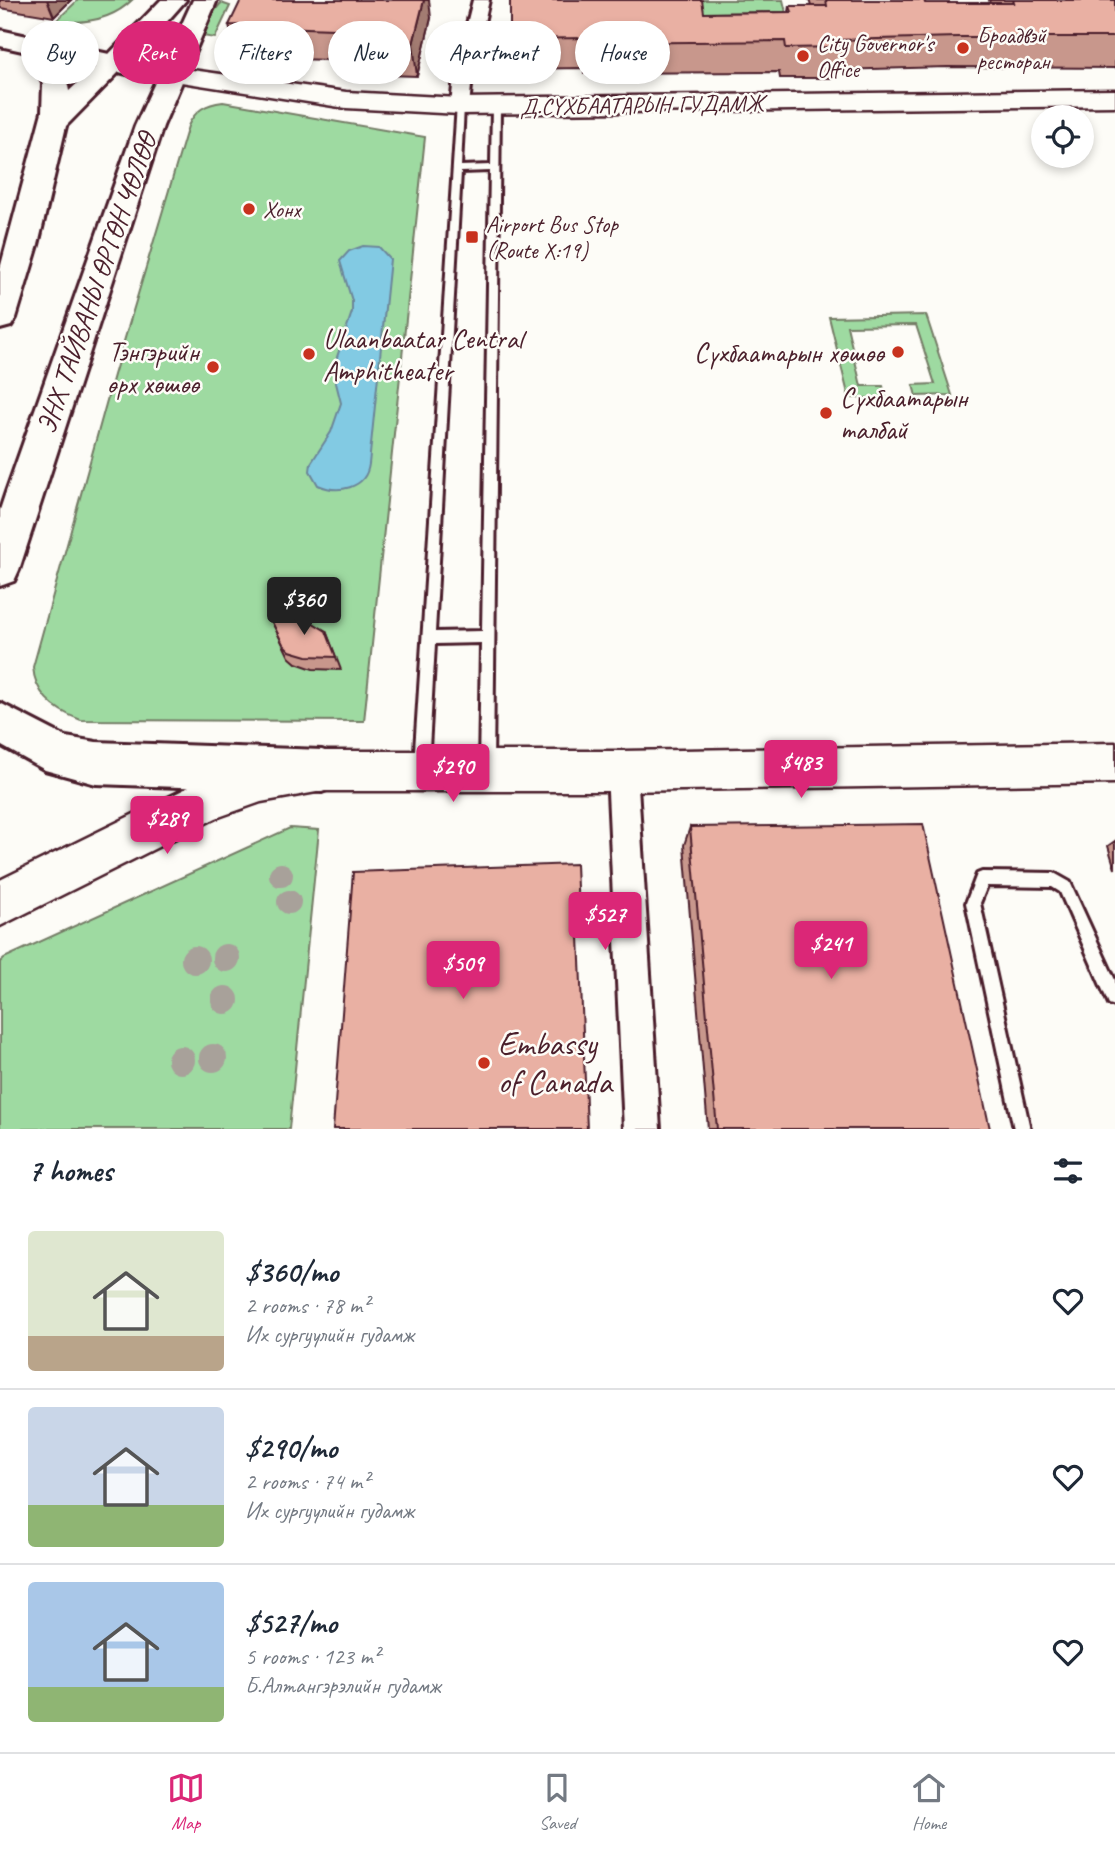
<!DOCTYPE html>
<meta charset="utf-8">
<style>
:root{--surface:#fff;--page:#f6f6f7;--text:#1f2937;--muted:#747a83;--line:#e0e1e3;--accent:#db2777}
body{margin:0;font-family:Caveat,sans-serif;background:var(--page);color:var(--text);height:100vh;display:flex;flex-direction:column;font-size:26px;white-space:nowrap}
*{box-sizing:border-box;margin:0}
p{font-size:23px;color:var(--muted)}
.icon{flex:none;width:38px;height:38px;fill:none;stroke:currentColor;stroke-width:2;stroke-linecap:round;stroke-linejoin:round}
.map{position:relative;height:1129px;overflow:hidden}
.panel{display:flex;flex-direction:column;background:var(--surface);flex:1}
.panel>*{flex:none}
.banner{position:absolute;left:21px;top:21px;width:700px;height:63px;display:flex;gap:14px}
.fabs{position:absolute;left:1031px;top:105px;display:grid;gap:14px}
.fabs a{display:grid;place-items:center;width:63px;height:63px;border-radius:50%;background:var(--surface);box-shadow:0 4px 10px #0003;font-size:35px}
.price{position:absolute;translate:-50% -60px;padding:0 16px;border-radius:7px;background:var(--accent);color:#fff;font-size:23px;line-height:46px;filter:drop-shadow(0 2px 4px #0008)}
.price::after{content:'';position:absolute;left:50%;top:42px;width:21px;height:16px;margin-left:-10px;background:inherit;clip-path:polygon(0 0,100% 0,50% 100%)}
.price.active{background:#222;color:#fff}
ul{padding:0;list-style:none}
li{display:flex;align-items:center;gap:21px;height:175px;padding:0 28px}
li+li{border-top:2px solid var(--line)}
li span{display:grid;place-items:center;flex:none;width:196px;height:140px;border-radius:7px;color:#555}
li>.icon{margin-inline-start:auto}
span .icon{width:84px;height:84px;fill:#fffc;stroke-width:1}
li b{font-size:30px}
h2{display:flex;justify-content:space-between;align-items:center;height:84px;padding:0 28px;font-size:30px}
.tag{padding:0 24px;border-radius:32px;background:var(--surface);box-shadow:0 4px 10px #0003;font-size:24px;line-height:63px}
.tag.active{background:var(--accent);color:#fff}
.tabs{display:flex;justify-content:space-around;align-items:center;height:98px;border-top:2px solid var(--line);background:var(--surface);font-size:19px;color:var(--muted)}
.tabs a{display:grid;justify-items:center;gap:4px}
.tabs .active{color:var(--accent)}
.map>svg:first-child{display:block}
.green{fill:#9edaa1;stroke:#747c66;stroke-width:2}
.water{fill:#82cae3;stroke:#6c8699;stroke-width:2}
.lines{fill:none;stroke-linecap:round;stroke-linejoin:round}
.lane-casing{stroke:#4a1f2b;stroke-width:6}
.street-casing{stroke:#4a1f2b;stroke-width:6}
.secondary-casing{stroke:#4a1f2b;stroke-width:5}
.highway-casing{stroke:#4a1f2b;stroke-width:6}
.lane{fill:#fdfcf7;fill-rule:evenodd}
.street{fill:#fdfcf7;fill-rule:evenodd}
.secondary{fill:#fdfcf7;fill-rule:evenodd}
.highway{fill:#fdfcf7;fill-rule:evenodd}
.tree{fill:#a8a19a}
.wall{fill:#c8978c;stroke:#4a1f2b;stroke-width:2}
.shaded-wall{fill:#a37b72;stroke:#4a1f2b;stroke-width:2}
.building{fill:#e9b0a3;stroke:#4a1f2b;stroke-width:2}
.poi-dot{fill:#c8321e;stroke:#fdfcf7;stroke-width:2.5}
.labels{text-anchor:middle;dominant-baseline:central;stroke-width:5;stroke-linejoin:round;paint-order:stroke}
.far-poi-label{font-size:23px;fill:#4a1f2b;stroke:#fdfcf7;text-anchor:start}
.far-street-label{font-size:23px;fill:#4a1f2b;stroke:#fdfcf7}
.street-label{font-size:28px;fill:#4a1f2b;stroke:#fdfcf7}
.poi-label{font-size:28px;fill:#4a1f2b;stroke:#fdfcf7;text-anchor:start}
.near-poi-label{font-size:33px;fill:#4a1f2b;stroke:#fdfcf7;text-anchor:start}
</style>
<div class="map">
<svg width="1115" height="1129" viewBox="0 0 1115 1129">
<rect width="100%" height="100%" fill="#fdfcf7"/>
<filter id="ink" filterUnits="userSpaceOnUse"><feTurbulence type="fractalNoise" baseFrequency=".0143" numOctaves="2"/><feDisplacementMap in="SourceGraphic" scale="14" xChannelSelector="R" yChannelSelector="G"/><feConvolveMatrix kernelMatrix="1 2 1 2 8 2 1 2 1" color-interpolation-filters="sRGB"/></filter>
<g filter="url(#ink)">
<!-- green -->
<path class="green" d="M78,0H132C112,20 83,24 56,21Z
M694,0H783L789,25L698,26Z
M221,3L230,6L215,38L202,36L211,15Z
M223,102L425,137L364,721L81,720C56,711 35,695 33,667L114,375L188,126C195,110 206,104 223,102Z
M926,315L952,395L916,396L913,385L935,384L916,325L847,326L861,386H883L886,398H849L829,317Z
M290,828L319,830L289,1129H0V962L4,958Z"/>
<!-- water -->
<path class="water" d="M363,246L379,247L390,259L369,464C366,489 338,494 318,485L310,471L311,463L331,432L341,403L335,379L337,357L352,312V301L340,261L349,251Z"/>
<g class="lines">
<defs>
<path id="lane" d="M457,104L464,106L461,166L491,165L492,107L496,104L500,107L493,768L491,773L486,775L481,773L479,768L481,643L435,644L428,766L426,771L421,773L416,771L414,766ZM490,171L482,631L435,632L461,172Z
M982,872L1054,873L1070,882L1115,980V1006L1109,1004L1060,892L1052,887L987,886L980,903L1030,1129H1014L966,903L977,874Z"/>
<path id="street" d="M473,0H489L472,76L469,106L460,112L451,106L454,76Z
M622,757L633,761L637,771L660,1129H624L607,771L611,761Z"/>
<path id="secondary" d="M171,67L346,92L460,98L1115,90V106L460,114L346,108L162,79L159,74L162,69Z
M1115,743V783L622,791H322L261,802L216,818L0,926V880L191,786L261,762L322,751H622Z"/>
<path id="highway" d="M161,0H186L133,60L140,61L144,67L140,73L131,75L119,72L66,126L38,245L16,318L11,326L0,329V269L42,112L43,84L39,71L27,52L0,46V30L109,54ZM57,58L95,67L69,91L65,71Z
M193,0H217L163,126L19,570L14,581L0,586V510L6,492L135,126Z
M0,703L66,737L96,742L322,750L337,756L344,771L337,786L322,792L96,784L45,770L0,745Z"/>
</defs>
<!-- lane casing -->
<use href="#lane" class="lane-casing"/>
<!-- street casing -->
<use href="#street" class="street-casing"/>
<!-- secondary casing -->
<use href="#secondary" class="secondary-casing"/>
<!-- highway casing -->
<use href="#highway" class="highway-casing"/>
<!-- lane -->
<use href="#lane" class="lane"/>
<!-- street -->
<use href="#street" class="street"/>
<!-- secondary -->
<use href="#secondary" class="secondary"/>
<!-- highway -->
<use href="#highway" class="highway"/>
</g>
<!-- trees -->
<g class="tree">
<circle cx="281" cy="875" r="12"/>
<circle cx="289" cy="902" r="12"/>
<circle cx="226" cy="958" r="14"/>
<circle cx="195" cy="960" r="14"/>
<circle cx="225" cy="1000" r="14"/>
<circle cx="213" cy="1058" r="14"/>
<circle cx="181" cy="1060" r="14"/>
</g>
<!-- wall -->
<path class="wall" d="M0,0H71L54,17L0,8Z
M809,0H924L925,3H990L989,0H1115V68L947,67L834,70L832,78H780L779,72L584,73V68L511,69L510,39L704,13L789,12L790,6H811Z
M431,18L417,76L387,75L385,62L238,57L229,25Z
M270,618L326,631L341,670L313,669L296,663L289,657Z
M690,827L990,1129H708L684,845Z
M1115,841V869L1108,846Z"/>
<!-- shaded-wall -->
<path class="shaded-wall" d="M47,0H71L54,17Z
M424,0H429L431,18L417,76L413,44Z"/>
<!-- building -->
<path class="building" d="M241,0H424L413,44L382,43L386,31L229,25Z
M510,0H702L704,13L792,12L790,6H827L826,0H924L925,3H1014L1013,0H1115V37H958L837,40L839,47L786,48L785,41L585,43V38L510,39Z
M270,618H305L326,631L336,657L307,656L290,651L283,644Z
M923,824L990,1129H717L690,827Z
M576,864L587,1129H333L353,872Z"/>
</g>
<!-- markers -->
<g class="poi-dot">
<circle cx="963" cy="48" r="7"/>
<circle cx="803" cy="56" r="7"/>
<circle cx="249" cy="209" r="7"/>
<rect x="465" y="230" width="14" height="14" rx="3.5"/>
<circle cx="898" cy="352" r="7"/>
<circle cx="309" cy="354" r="7"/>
<circle cx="213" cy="367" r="7"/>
<circle cx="826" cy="413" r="7"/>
<circle cx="484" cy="1063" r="7"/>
</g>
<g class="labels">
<!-- far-poi labels -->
<g class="far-poi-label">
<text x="977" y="35">Броадвэй<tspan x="977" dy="26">ресторан</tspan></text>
<text x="817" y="43">City Governor's<tspan x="817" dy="26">Office</tspan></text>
<text x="263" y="209">Хонх</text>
<text x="486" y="224">Airport Bus Stop<tspan x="486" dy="26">(Route X:19)</tspan></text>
</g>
<!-- far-street labels -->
<g class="far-street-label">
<text transform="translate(642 105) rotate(-1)">Д.СҮХБААТАРЫН ГУДАМЖ</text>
</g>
<!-- street labels -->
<g class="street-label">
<text transform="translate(96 283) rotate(-71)">ЭНХ ТАЙВАНЫ ӨРГӨН ЧӨЛӨӨ</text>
</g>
<!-- poi labels -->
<g class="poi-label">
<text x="323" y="338">Ulaanbaatar Central<tspan x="323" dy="32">Amphitheater</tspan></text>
<text x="199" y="351" text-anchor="end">Тэнгэрийн<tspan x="199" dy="32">өрх хөшөө</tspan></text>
<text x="884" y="352" text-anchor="end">Сүхбаатарын хөшөө</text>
<text x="840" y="397">Сүхбаатарын<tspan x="840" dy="32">талбай</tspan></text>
</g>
<!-- near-poi labels -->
<g class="near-poi-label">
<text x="498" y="1044">Embassy<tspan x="498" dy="38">of Canada</tspan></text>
</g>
</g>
</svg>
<div class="fabs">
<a><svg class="icon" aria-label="locate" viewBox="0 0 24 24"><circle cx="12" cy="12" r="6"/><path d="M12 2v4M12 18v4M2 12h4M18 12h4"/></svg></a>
</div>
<b class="price active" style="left:304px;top:637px">$360</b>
<b class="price" style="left:801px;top:800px">$483</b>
<b class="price" style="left:453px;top:804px">$290</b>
<b class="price" style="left:167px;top:856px">$289</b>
<b class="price" style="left:605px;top:952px">$527</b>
<b class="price" style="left:831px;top:981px">$241</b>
<b class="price" style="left:463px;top:1001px">$509</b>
<div class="banner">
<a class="tag">Buy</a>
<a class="tag active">Rent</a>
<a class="tag">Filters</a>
<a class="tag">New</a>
<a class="tag">Apartment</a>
<a class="tag">House</a>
</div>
</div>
<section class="panel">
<h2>7 homes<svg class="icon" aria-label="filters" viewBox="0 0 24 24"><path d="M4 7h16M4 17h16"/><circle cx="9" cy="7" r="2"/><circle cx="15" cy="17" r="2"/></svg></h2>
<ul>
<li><span style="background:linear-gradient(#dfe7d0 75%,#b9a48a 0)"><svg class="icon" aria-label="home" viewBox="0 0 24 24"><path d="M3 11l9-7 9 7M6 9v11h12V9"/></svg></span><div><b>$360/mo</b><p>2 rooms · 78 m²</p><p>Их сургуулийн гудамж</p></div><svg class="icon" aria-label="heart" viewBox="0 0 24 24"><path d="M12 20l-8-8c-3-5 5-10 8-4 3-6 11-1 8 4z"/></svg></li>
<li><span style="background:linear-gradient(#c9d6e8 70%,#8fb573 0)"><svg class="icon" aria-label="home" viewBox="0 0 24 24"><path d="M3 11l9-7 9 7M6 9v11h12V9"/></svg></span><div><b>$290/mo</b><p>2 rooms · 74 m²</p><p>Их сургуулийн гудамж</p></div><svg class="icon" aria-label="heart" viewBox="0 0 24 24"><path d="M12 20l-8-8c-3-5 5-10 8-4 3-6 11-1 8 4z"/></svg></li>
<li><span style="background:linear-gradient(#a9c7e8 75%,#8fb573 0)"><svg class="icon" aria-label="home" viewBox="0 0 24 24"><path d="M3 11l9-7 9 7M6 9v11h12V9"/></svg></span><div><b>$527/mo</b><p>5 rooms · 123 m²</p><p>Б.Алтангэрэлийн гудамж</p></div><svg class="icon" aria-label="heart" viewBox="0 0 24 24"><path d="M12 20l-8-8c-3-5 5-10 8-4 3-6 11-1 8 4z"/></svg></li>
</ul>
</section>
<nav class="tabs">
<a class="active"><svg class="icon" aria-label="map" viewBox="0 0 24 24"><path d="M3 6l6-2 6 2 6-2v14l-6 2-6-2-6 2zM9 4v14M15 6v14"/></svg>Map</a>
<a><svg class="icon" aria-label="saved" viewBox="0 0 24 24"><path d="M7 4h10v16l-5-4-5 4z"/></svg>Saved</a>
<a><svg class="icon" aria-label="home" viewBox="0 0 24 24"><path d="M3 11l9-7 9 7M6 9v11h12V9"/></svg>Home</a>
</nav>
